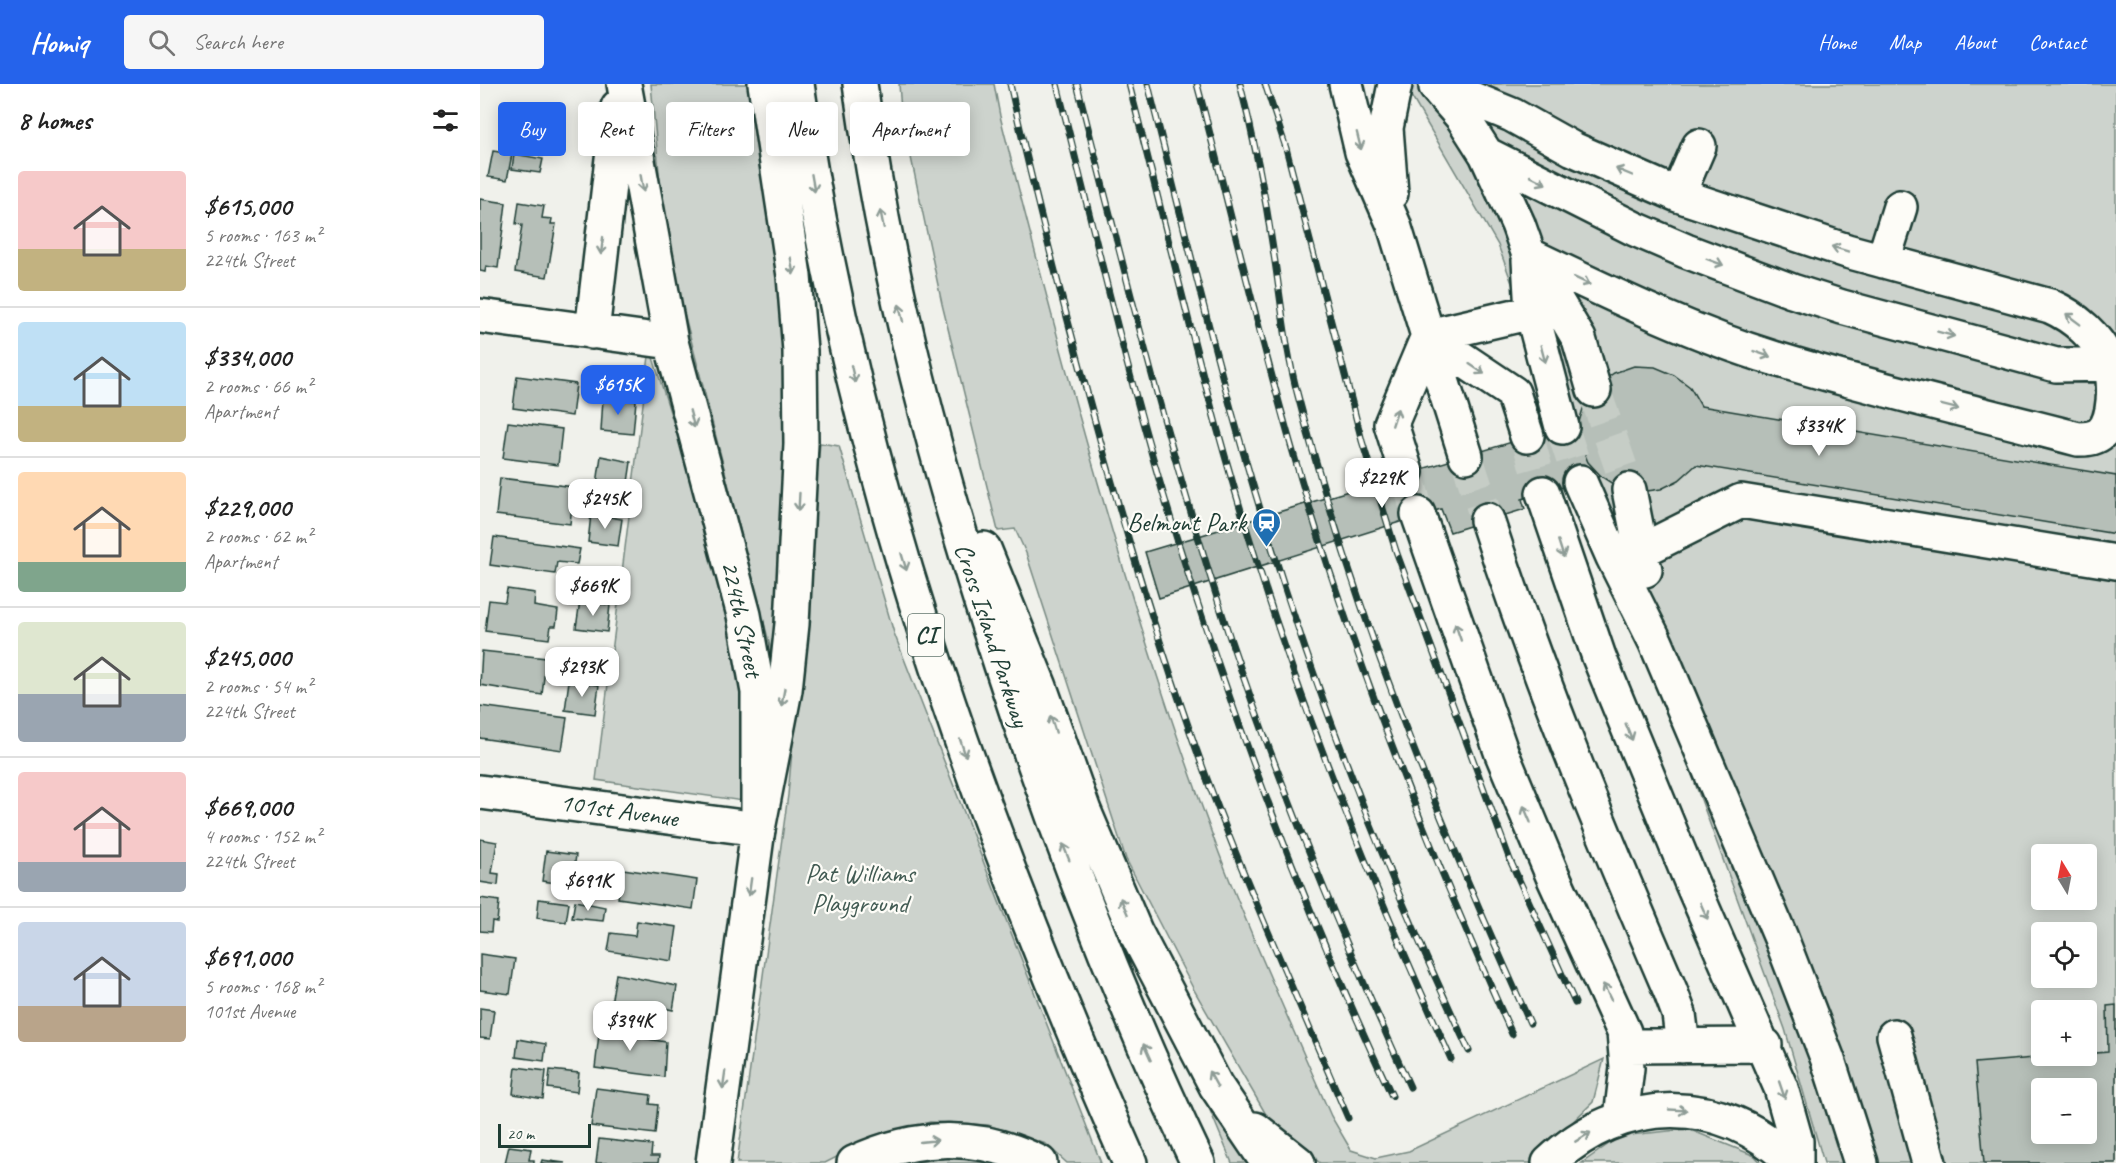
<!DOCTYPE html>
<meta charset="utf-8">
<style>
:root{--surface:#fff;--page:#f6f6f6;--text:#222;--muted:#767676;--line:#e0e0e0;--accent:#2563eb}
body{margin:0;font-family:Caveat,sans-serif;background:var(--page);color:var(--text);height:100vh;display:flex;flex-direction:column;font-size:22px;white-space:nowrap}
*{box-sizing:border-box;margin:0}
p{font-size:20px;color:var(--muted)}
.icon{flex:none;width:33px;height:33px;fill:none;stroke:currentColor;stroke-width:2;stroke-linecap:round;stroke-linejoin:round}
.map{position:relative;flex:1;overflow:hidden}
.panel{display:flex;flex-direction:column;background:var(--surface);width:480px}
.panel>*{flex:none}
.banner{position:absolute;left:18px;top:18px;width:570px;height:54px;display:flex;gap:12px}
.needle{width:39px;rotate:350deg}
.tools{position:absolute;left:1551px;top:760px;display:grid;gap:12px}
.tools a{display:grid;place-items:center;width:66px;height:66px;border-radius:6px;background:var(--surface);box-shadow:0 3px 15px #0003;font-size:30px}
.scale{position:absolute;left:18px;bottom:15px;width:93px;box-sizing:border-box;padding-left:6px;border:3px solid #1f3d34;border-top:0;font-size:16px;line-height:21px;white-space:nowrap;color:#1f3d34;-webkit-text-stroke:4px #fdfcf7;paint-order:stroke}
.price{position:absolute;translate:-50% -51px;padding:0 14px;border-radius:12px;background:#fff;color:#222;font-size:20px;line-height:39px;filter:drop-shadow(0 2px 3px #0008)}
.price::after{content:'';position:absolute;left:50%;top:36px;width:18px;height:14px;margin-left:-9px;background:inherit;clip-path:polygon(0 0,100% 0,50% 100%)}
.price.active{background:var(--accent);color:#fff}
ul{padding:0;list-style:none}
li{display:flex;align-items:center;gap:18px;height:150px;padding:0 18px}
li+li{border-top:2px solid var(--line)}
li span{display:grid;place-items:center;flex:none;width:168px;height:120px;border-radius:6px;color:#555}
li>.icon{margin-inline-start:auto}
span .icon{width:72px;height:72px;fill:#fffc;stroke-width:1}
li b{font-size:26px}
h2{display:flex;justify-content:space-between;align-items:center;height:72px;padding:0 18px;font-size:26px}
.chip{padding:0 21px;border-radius:6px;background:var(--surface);box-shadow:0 3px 15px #0003;font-size:21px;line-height:54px}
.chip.active{background:var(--accent);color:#fff}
header{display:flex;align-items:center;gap:36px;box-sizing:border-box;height:84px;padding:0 30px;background:var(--accent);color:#fff}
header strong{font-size:28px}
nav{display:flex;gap:33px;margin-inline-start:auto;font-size:21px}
.search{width:420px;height:54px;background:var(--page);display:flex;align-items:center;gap:15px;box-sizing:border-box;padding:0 21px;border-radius:6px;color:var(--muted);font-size:22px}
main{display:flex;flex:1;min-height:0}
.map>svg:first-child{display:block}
.green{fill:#cdd3cd;stroke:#768880;stroke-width:1.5;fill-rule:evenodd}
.building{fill:#b6bfb8;stroke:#1f3d34;stroke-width:1.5;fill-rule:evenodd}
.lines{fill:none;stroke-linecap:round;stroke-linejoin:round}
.minor-tunnel{stroke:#c6cdc6;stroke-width:33;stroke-dasharray:33 16;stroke-linecap:butt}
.minor-casing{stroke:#1f3d34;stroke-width:38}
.highway-casing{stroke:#1f3d34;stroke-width:38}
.minor{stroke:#fdfcf7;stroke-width:33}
.highway{stroke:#fdfcf7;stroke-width:33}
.rail-casing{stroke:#1f3d34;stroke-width:7}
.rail{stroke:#fdfcf7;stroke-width:4.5;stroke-dasharray:14;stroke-linecap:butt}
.oneway{stroke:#8e9c96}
.labels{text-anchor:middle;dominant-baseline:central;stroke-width:4.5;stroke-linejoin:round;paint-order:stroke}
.shield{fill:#fdfcf7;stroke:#62766e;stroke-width:1.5}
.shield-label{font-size:24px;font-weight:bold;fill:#1f3d34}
.poi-label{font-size:26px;fill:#1f3d34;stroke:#fdfcf7;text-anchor:end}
.street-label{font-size:26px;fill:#1f3d34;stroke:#fdfcf7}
.park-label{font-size:26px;fill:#425b53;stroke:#fdfcf7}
</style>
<header>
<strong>Homiq</strong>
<div class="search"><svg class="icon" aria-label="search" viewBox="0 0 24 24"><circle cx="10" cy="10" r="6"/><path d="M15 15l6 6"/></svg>Search here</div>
<nav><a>Home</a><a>Map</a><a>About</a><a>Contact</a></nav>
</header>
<main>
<section class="panel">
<h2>8 homes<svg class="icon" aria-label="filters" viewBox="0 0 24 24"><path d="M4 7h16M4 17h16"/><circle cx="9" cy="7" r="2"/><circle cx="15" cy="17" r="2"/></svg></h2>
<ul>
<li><span style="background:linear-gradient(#f6c9c9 65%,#c2b280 0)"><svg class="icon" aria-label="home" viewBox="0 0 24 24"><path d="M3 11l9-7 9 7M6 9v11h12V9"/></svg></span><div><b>$615,000</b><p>5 rooms · 163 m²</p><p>224th Street</p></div></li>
<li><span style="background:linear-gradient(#bfe0f5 70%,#c2b280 0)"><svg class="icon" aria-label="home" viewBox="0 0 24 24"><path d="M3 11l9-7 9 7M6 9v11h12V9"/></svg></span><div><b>$334,000</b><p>2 rooms · 66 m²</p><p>Apartment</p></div></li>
<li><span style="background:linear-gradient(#ffd9b3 75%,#7fa58c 0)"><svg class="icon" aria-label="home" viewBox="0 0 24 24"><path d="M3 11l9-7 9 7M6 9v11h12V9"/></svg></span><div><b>$229,000</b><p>2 rooms · 62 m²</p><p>Apartment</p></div></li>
<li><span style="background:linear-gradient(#dfe7d0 60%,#9aa5b1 0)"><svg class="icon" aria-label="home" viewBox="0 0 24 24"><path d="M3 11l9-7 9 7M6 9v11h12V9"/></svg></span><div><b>$245,000</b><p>2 rooms · 54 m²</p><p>224th Street</p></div></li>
<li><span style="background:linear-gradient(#f6c9c9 75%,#9aa5b1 0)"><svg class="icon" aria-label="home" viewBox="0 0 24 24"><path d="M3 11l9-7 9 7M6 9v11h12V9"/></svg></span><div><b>$669,000</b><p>4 rooms · 152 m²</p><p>224th Street</p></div></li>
<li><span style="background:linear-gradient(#c9d6e8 70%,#b9a48a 0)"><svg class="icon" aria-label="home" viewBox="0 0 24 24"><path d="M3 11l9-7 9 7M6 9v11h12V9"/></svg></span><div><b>$691,000</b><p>5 rooms · 168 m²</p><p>101st Avenue</p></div></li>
</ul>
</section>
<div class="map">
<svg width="1636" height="1079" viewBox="0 0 1636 1079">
<rect width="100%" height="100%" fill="#f0f1eb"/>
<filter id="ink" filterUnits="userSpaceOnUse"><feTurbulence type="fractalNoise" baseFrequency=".0167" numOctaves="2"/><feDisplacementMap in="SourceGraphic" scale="12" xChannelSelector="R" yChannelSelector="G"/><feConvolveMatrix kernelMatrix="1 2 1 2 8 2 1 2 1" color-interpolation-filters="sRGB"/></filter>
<g filter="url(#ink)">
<!-- green -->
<path class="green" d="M171,0H278L301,160L311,415L292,570L202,221L180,99Z
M419,0H514L520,32C583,280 649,529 739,769C773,858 813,945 851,1032L871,1066L896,1074L929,1067L1124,975L1113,1018L1080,1050L1055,1079H840L788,1034L714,906L646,775L546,469L535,445L518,447L462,220L421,26Z
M924,0H1636V1079H1344L1305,945L1018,161ZM1562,771H1606V816H1562ZM1562,849H1606V894H1562ZM1562,927H1606V972H1562ZM1562,1005H1606V1050H1562Z
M170,264L247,510L260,609L263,717L116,696Z
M340,359L359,362L414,549L621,1079H587L566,1060L508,1041L450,1038L398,1052L345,1079H257L308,711Z
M694,940L772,1079H752Z
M1208,1045L1275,1072L1281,1079H1102L1140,1052Z
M484,1072L509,1079H426Z"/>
<!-- building -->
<path class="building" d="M49,25L75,29L69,63L25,55L29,31L47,34Z
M13,67L32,70L27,96L8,93Z
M34,70L63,75L60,89L32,85Z
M0,115L26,119L18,184L6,182L5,188L0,187Z
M39,118L64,122L62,134L72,135L71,140H76L67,193L35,188L42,141L36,140Z
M1154,282L1175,283L1194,291L1210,303L1221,322L1636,392V450L1216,381L1199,396L1181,405L1160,408L1139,404L1122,393L1108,378L1100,359L1099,338L1105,318L1117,301L1134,289Z
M37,292L96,300L92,332L33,324Z
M123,314L156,317L153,350L121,347Z
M28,338L82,345L78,381L23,374Z
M1099,338L1100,359L1108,378L1121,392L1042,415L1045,425L970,448L961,425L679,514L665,468Z
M121,372L151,378L147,405L117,400Z
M20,394L94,403L90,440L16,431Z
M111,430L142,435L138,462L108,458Z
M14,453L100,465L97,480L77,478L75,490L10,481Z
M27,505L55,509L54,522L78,526L76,542H71L69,555L5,547L9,516L25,518Z
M100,517L130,521L127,548L96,544Z
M2,567L66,574L62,611L0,601Z
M89,597L119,601L115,630L85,626Z
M0,622L87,634L82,666L0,654Z
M0,755L17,758L12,789L19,790L18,801L0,798Z
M66,767L96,771L92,801L62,797Z
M143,785L217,796L213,825L138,814Z
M0,814L19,817L17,838L12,837L11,848L0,847Z
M59,815L89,819L86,838L57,834Z
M95,817L125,823L123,837L92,834Z
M157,837L197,843L192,877L128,867L131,849L155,852Z
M0,870L35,875L30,910L0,906Z
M136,890L197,902L193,926L184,924V928L172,926L171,931L160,929V925L131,920Z
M1636,921V1079H1504L1495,979L1628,968L1627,922ZM1562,1005H1606V1050H1562Z
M0,924L14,926L10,955L0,954Z
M120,942L162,947L161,954L186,958L184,993L115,984Z
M38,955L66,960L64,977L36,973Z
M36,983L66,987L63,1015L33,1010Z
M70,986L99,989L97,1008L68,1004Z
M116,1004L171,1011L170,1020L178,1021L175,1050L111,1042Z
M119,1055L172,1061L171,1072H179L178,1079H116Z
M29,1062L51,1065L49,1076H54V1079H25Z
M62,1076L85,1079H61Z"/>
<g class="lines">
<!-- minor-tunnel -->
<path class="minor-tunnel" d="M1114,306L1149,406
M1082,343L1100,398
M1047,352L1063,409
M986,372L1007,436
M926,388L938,430"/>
<defs>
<path id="minor" d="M144,0L191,258L264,531L278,608V745L233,1079
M866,0L882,68L914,141L948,252L911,340L926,388
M956,0L1032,31L1093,65L1198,111L1367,167L1570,222C1595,233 1618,253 1629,279C1636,297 1636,337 1620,350C1613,355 1605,355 1598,355C1496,328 1393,305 1293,274C1208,248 1129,209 1049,171
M956,3L983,34L1006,70L1038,140L1049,171L1099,255L1114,306
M1006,70L1155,145L1206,167L1312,207L1362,223L1576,281L1630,280
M911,109L906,44L915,0
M1198,111L1219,62
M1049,176L1052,228L1082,343
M1403,177L1420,123
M0,232L191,258
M112,248L138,23
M948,252L1033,309L1047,352
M948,252L986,372
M948,252L1052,228
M1100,398L1133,473L1176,559L1301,854L1348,976L1381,1079
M1149,406L1165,486
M1063,409L1119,573L1210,795L1301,1004L1316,1057V1079
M938,430L1022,670L1072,790L1144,948L1147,984L1141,1034
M1007,436C1059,596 1123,751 1190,906L1199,930L1203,962
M1161,467L1261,417L1636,478
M0,708L278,745
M1414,952L1449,1079
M1147,962L1285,961"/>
<path id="highway" d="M317,0C370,376 497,733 650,1079
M380,0C407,198 459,391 521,581C576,750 641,918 718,1079
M504,465L560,603L604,727L655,847L736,1002L788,1079
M278,745L305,606L312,540L321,360L320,267L314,192L285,0
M775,1045L818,1079
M374,1079C435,1050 500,1048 560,1079
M1069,1079C1141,1010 1242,1008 1313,1079"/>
</defs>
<!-- minor casing -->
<use href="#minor" class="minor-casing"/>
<!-- highway casing -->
<use href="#highway" class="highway-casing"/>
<!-- minor -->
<use href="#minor" class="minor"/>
<!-- highway -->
<use href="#highway" class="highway"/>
<defs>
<path id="rail" d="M530,0C550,91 573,181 597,271C635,414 676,556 727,695C770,810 820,921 868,1034
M577,0C615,151 650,303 696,452C756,643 827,831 912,1012
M597,0C644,186 690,372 750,554C802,708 863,856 930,1003
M649,0C690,158 726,319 776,475C829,646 897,812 971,975
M668,0C705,147 740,296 785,441C840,622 909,797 989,967
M717,0C751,128 780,258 818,385C875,579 949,766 1032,950
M760,0C774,54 785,110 793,165C801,214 805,264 818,312C874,528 958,736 1050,939
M785,0L806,64L882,357L916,467L1030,776L1095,919"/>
</defs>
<!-- rail casing -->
<use href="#rail" class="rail-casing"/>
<!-- rail -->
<use href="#rail" class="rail"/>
</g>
<!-- one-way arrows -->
<defs><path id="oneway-shaft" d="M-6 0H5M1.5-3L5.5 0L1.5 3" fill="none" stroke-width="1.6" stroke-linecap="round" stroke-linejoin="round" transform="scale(1.5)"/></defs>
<g class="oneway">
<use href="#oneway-shaft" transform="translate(879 57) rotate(76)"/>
<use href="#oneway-shaft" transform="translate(1144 88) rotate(-157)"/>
<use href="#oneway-shaft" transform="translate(1058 96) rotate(27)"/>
<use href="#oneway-shaft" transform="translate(162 99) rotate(80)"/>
<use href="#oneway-shaft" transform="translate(333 99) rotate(80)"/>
<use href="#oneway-shaft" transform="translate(402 135) rotate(-101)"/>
<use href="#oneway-shaft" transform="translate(122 162) rotate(97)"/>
<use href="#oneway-shaft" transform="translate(1360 165) rotate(-163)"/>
<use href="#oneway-shaft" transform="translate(1235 178) rotate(21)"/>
<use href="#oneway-shaft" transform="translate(312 182) rotate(81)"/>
<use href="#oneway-shaft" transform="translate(1102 197) rotate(25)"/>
<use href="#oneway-shaft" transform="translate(421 229) rotate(-103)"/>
<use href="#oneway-shaft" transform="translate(1593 235) rotate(-143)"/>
<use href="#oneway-shaft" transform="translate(1466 250) rotate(15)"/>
<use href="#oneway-shaft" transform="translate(1063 270) rotate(75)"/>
<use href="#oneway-shaft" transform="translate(1282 270) rotate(19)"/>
<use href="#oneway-shaft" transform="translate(997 285) rotate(34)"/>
<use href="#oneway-shaft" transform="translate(373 290) rotate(77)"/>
<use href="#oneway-shaft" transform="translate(1470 323) rotate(14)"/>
<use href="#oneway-shaft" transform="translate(915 333) rotate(-72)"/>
<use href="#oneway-shaft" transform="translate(212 335) rotate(75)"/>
<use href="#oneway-shaft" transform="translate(319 418) rotate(93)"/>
<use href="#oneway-shaft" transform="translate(1081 465) rotate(72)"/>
<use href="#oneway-shaft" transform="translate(424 478) rotate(73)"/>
<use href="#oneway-shaft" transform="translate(978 548) rotate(-109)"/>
<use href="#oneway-shaft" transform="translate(303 613) rotate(100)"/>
<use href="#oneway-shaft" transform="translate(573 640) rotate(-108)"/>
<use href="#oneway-shaft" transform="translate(1149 648) rotate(68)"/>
<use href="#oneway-shaft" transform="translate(483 664) rotate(71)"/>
<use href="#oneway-shaft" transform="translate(1047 730) rotate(-113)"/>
<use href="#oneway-shaft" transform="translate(586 768) rotate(-112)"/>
<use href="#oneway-shaft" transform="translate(270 803) rotate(98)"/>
<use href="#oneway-shaft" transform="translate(644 822) rotate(-114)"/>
<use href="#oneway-shaft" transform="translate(1224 827) rotate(66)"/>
<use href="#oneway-shaft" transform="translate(1127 908) rotate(-116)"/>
<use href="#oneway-shaft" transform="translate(667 968) rotate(-114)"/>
<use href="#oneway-shaft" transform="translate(733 995) rotate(-119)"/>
<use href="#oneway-shaft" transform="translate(244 996) rotate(98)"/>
<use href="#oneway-shaft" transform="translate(1302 1006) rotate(71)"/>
<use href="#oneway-shaft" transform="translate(1198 1026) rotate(3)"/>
<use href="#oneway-shaft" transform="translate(1103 1053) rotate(-31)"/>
<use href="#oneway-shaft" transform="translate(449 1057) rotate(-6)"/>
</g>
</g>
<!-- icons -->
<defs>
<symbol id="station-pin" viewBox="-11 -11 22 30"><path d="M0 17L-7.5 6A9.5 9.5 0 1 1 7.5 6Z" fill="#1f6fb2" stroke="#fdfcf7"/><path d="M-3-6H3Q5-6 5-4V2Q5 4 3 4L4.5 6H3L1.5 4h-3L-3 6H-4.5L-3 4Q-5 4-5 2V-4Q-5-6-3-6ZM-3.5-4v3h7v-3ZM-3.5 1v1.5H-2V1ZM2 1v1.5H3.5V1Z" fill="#fff"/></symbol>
</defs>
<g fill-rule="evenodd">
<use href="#station-pin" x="770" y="422" width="33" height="45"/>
</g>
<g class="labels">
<!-- shield labels -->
<rect class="shield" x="428" y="530" width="36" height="42" rx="4.5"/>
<g class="shield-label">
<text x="446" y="551">CI</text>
</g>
<!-- poi labels -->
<g class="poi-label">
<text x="766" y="438">Belmont Park</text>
</g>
<!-- street labels -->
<g class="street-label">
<text transform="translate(262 535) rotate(78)">224th Street</text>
<text transform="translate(512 551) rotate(72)">Cross Island Parkway</text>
<text transform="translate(139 726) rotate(8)">101st Avenue</text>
</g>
<!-- park labels -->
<g class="park-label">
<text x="380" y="789">Pat Williams<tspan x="380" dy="30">Playground</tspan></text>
</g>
</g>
</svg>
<div class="tools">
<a><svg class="needle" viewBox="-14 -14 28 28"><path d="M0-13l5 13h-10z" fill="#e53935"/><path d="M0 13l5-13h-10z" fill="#767676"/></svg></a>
<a><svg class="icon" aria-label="locate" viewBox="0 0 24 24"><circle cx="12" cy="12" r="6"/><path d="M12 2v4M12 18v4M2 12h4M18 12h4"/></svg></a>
<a>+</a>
<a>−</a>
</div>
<div class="scale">20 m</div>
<b class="price active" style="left:138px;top:332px">$615K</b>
<b class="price" style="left:1339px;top:373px">$334K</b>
<b class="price" style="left:902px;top:425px">$229K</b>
<b class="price" style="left:125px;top:446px">$245K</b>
<b class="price" style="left:113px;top:533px">$669K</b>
<b class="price" style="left:102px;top:614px">$293K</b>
<b class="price" style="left:108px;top:828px">$691K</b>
<b class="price" style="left:150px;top:968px">$394K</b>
<div class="banner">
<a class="chip active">Buy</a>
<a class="chip">Rent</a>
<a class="chip">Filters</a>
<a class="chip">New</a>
<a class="chip">Apartment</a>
</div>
</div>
</main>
